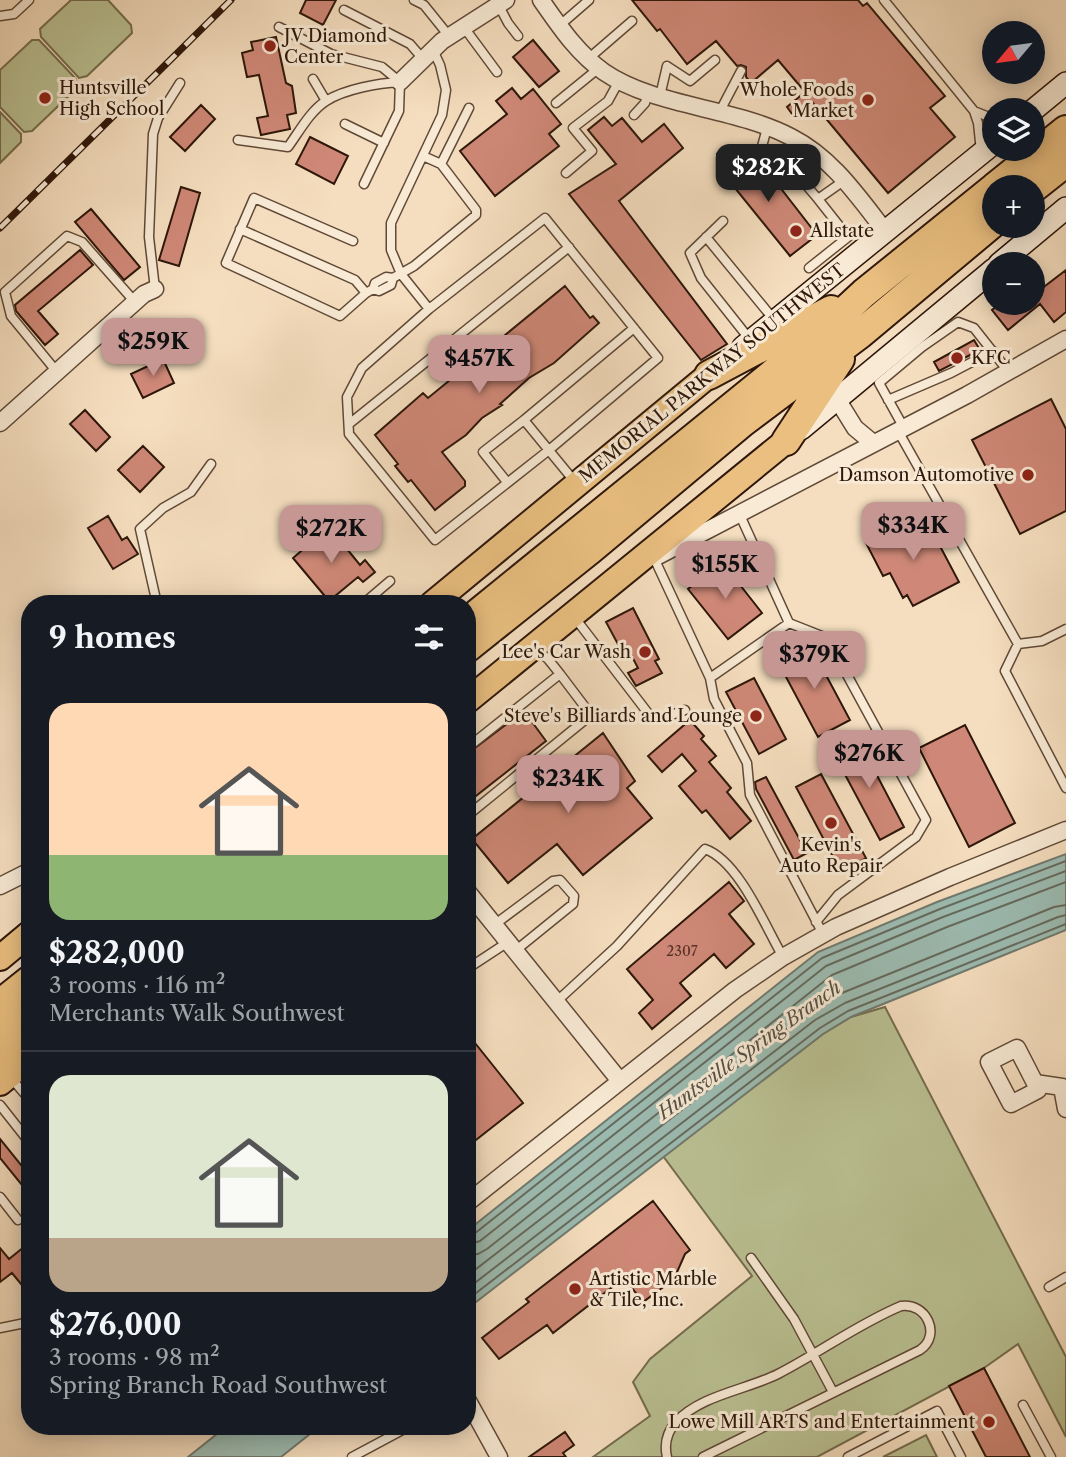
<!DOCTYPE html>
<meta charset="utf-8">
<style>
:root{--surface:#171b24;--page:#20242c;--text:#f1f3f6;--muted:#9ea1a6;--line:#363941;--accent:#c59692}
body{margin:0;font-family:"Libre Caslon Text",serif;background:var(--page);color:var(--text);height:100vh;display:flex;flex-direction:column;font-size:26px;white-space:nowrap}
*{box-sizing:border-box;margin:0}
p{font-size:23px;color:var(--muted)}
.icon{flex:none;width:38px;height:38px;fill:none;stroke:currentColor;stroke-width:2;stroke-linecap:round;stroke-linejoin:round}
.map{position:relative;flex:1;overflow:hidden}
.drawer{position:absolute;left:21px;top:595px;width:455px;height:840px;display:flex;flex-direction:column;background:var(--surface);border-radius:28px;box-shadow:0 4px 18px #0003}
.drawer>*{flex:none}
.needle{width:46px;rotate:241deg}
.tools{position:absolute;left:982px;top:21px;display:grid;gap:14px}
.tools a{display:grid;place-items:center;width:63px;height:63px;border-radius:50%;background:var(--surface);box-shadow:0 4px 18px #0003;font-size:35px}
.price{position:absolute;translate:-50% -60px;padding:0 16px;border-radius:14px;background:var(--accent);color:#111;font-size:23px;line-height:46px;filter:drop-shadow(0 2px 4px #0008)}
.price::after{content:'';position:absolute;left:50%;top:42px;width:21px;height:16px;margin-left:-10px;background:inherit;clip-path:polygon(0 0,100% 0,50% 100%)}
.price.selected{background:#222;color:#fff}
ul{padding:0;list-style:none}
li{display:grid;align-content:center;gap:14px;height:371px;padding:0 28px}
li+li{border-top:2px solid var(--line)}
li span{display:grid;place-items:center;height:217px;border-radius:21px;color:#555}
li>.icon{margin-inline-start:auto}
span .icon{width:126px;height:126px;fill:#fffc;stroke-width:1}
li b{font-size:30px}
h2{display:flex;justify-content:space-between;align-items:center;height:84px;padding:0 28px;font-size:30px}
.map>svg:first-child{display:block}
.green{fill:#bac193;stroke:#746c4e;stroke-width:2}
.water{fill:#9cbcb2;stroke:#707a6f;stroke-width:2}
.lines{fill:none;stroke-linecap:round;stroke-linejoin:round}
.shore{stroke:#656a5e;stroke-width:2}
.building{fill:#cf8877;stroke:#2e170a;stroke-width:2}
.service-casing{stroke:#604937;stroke-width:11}
.minor-casing{stroke:#604937;stroke-width:19}
.secondary-casing{stroke:#2e170a;stroke-width:24}
.primary-casing{stroke:#2e170a;stroke-width:28}
.motorway-casing{stroke:#2e170a;stroke-width:32}
.service{stroke:#f8ead5;stroke-width:8}
.minor{stroke:#f8ead5;stroke-width:16}
.secondary{stroke:#f8ead5;stroke-width:21}
.primary{stroke:#eabf80;stroke-width:24}
.motorway{stroke:#eabf80;stroke-width:28}
.rail-casing{stroke:#2e170a;stroke-width:7}
.rail{stroke:#f8ead5;stroke-width:4.5;stroke-dasharray:13;stroke-linecap:butt}
.poi-dot{fill:#8f2418;stroke:#f8ead5;stroke-width:2.5}
.labels{text-anchor:middle;dominant-baseline:central;stroke-width:6;stroke-linejoin:round;paint-order:stroke}
.number-label{font-size:14px;fill:#563325}
.poi-label{font-size:18px;fill:#2e170a;stroke:#f8ead5;text-anchor:start}
.street-label{font-size:18px;fill:#2e170a;stroke:#f8ead5}
.water-label{font-size:19px;font-style:italic;fill:#545145;stroke:#f8ead5}
</style>
<div class="map">
<svg width="1066" height="1457" viewBox="0 0 1066 1457">
<rect width="100%" height="100%" fill="#f5debf"/>
<filter id="stains"><feTurbulence type="fractalNoise" baseFrequency=".00286" numOctaves="4"/><feColorMatrix values="0 0 0 0 .2 0 0 0 0 .09 0 0 0 0 .02 0 0 0 .5 -.17"/></filter>
<radialGradient id="worn" r=".72"><stop offset=".6" stop-color="#630" stop-opacity="0"/><stop offset="1" stop-color="#630" stop-opacity=".3"/></radialGradient>
<!-- green -->
<path class="green" d="M71,0H108L131,25L132,33L87,76L79,78L41,37L40,29Z
M32,40H39L76,79L77,88L32,131L24,132L0,107V70Z
M0,112L21,134V142L0,163Z
M885,1007L1066,1357V1437L1018,1344L984,1368L817,1457H593L650,1416L633,1382L650,1359L752,1276L663,1156L823,1034L851,1017Z
M926,1435L937,1457H883Z"/>
<!-- water -->
<path class="water" d="M1066,854V930L851,1017L823,1034L467,1309V1231L818,952L937,902Z
M227,1426H320L281,1457H188Z"/>
<g class="lines">
<!-- shore -->
<path class="shore" d="M467,1236L474,1234L822,958L940,909L1066,861
M467,1245L480,1241L826,966L943,917L1066,871
M467,1255L478,1254L487,1249L832,975L947,927L1066,882
M467,1276L810,1011L842,993L1054,907L1066,905
M467,1289L815,1020L845,1003L1058,917L1066,915
M467,1300L820,1028L848,1011L1066,924"/>
</g>
<!-- building -->
<path class="building" d="M306,0H336L323,25L300,13Z
M632,0H858L863,6L867,3L945,96L930,108L955,137L888,193L813,103L795,118L787,107L805,92L778,60L751,83L746,77V67L741,65L737,66L716,41L687,64L660,29L657,31Z
M276,37L286,83L292,86L296,113L287,115L290,129L261,135L257,118L268,116L259,75L247,77L242,53L253,50L251,42Z
M533,40L559,71L539,87L513,57Z
M512,88L521,99L533,89L561,124L549,134L559,146L495,196L460,151L507,114L496,101Z
M201,105L215,119L185,151L170,137Z
M604,117L612,126L622,118L642,142L664,124L683,148L619,201L727,344L701,360L569,194L616,164L588,130Z
M310,137L348,156L334,184L296,164Z
M739,152V158L765,189L775,181L817,235L790,256L718,167L717,154Z
M181,187L200,193L179,266L159,260Z
M91,209L140,267L124,280L75,222Z
M80,250L93,265L38,311L58,334L45,345L16,311L15,305Z
M1066,270V312L1054,322L1040,304L1008,330L992,310L1001,303H1032V296Z
M565,286L590,318L593,316L599,323L554,363L529,378L500,404L502,405L482,418L466,435L442,452L465,481V486L435,510L411,480L408,482L395,466L398,464L375,435L423,393L428,398Z
M974,340L980,350L939,371L934,362Z
M163,359L174,383L143,398L131,374Z
M1051,399L1066,429V511L1020,534L972,440Z
M85,410L110,437L96,451L70,424Z
M143,446L164,467L140,492L118,470Z
M108,516L122,540L127,537L138,554L113,569L88,528Z
M907,522L915,537L931,529L959,582L913,606L907,595L903,598L890,573L883,576L866,543L885,533L883,529L894,524L896,527Z
M329,527L360,565L365,560L375,572L363,582L358,577L329,601L293,558Z
M722,562L762,613L728,639L688,589Z
M633,608L659,659L655,661L662,673L636,686L628,673L638,668L626,645L620,648L606,622Z
M810,645L850,720L818,737L778,662Z
M754,678L786,739L759,754L726,692Z
M524,711L546,741L472,799L467,792V754Z
M690,720L704,736L701,739L716,756L709,762L731,788L727,792L751,821L730,839L706,810L702,813L679,786L696,771L682,754L662,772L648,756Z
M965,725L1015,823L969,847L919,748Z
M603,733L635,781L627,788L652,818L583,875L557,844L508,883L472,839Z
M859,741L904,827L880,840L834,754Z
M821,774L866,858L841,872L796,787Z
M766,777L807,853L794,860L756,789L755,782Z
M729,882L744,901L729,914L754,944L726,968L714,954L680,983L691,996L652,1029L639,1013L653,1000L627,969Z
M467,1033L523,1103L467,1147Z
M0,1139L30,1176V1195L0,1158Z
M653,1201L690,1250L685,1254L674,1279L643,1302L624,1278L553,1333L547,1325L499,1359L482,1338L529,1302L526,1299Z
M30,1242V1295L12,1273L0,1282V1248L9,1259Z
M984,1368L1030,1457H986L949,1386Z
M565,1432L574,1445L563,1453L566,1457H529Z"/>
<g class="lines">
<defs>
<path id="service" d="M414,0L424,5L449,36
M884,0L974,111L978,123L981,151
M498,4L508,23L518,36
M344,10L410,44L423,59
M0,16L14,14L29,0
M463,26L497,72
M559,26L589,0
M279,27L331,54L382,67L400,82
M588,59L632,21
M313,79L326,101
M660,96L667,66L690,81L715,60
M556,103L599,68
M720,111L741,71
M974,111L994,119
M634,115L645,103L648,93
M345,124L384,143
M767,128L761,150L772,166
M238,140L288,147C299,132 310,111 326,101C345,89 379,83 400,82
M441,164L469,108
M795,172L818,199
M566,173L592,151L573,128L608,101L619,81
M364,184L399,111L400,82
M545,218L658,358L549,450L435,540L349,434L347,397L362,368L429,309Z
M723,221L690,253L701,278L751,341
M240,229L355,280L366,293L373,289L379,291L391,285L393,278
M706,237L775,321
M353,241L254,198L226,263L340,316L366,293
M809,268L848,237L818,199L845,180
M155,289L149,237L153,134L158,118L180,83
M373,289L375,283L386,277L393,278L414,266L476,215V210L441,164L423,156
M429,309L401,274L391,250V223L442,115L446,90L440,65L433,50
M57,372L11,316L5,292L67,236L82,242L135,302
M888,400L951,373L993,351
M349,424L569,247
M904,428L879,383L922,347L958,322L974,328L1008,371
M898,431L1018,644L1042,641L1066,629
M507,482L483,452L524,420
M575,482L524,420L634,328
M654,558L710,678L714,699L747,763L750,795L823,934
M157,604L140,529L163,508L191,492L211,464
M363,604L390,581
M575,618L651,717L663,718L685,710
M789,623L827,638L926,820L916,837L838,895L816,922
M1018,644L1005,671L1066,788
M710,678L789,623L739,513
M467,748L560,674L548,659L535,649
M467,816L591,715L560,674
M494,925L553,881L560,880L574,896L573,904L515,951
M467,969L508,942
M556,1002L617,946L705,849C739,861 765,926 783,957
M11,1078L30,1100
M0,1105L30,1143
M0,1197L18,1220
M751,1258L794,1319L833,1392
M1049,1287L1066,1277
M0,1328L30,1322
M1023,1405L1051,1457
M352,1457L410,1426
M667,1457C664,1444 667,1432 676,1422C701,1395 746,1390 778,1374C819,1353 858,1324 901,1306C926,1302 942,1335 920,1350L703,1457
M848,1457L937,1411L961,1457"/>
<path id="minor" d="M541,0C560,27 577,53 604,72C655,107 734,107 791,137C832,158 857,195 885,231
M400,82L442,41L506,0
M837,399L855,428L873,443
M0,423L144,294L155,289
M658,556L967,395L1066,339
M0,886L30,871
M467,891L620,1081
M1035,1083L1038,1090L1011,1104L989,1062L1017,1048L1035,1083L1062,1087
M1062,1087L1066,1109
M467,1203L735,990L783,957L836,927L950,877L1066,830
M467,1399L499,1457"/>
<path id="secondary" d="M1032,111L1066,83
M999,264L1066,208
M743,347L994,143
M801,429L994,269"/>
<path id="primary" d="M432,604L709,375
M467,701L786,441
M0,958L30,933
M0,1083L30,1058"/>
<path id="motorway" d="M995,187L1066,130
M1032,189L1066,162
M709,375L831,310
M786,441L840,359
M467,622L808,345L864,293L994,188
M467,648L591,549L743,422L860,334L994,222
M0,1004L30,980
M0,1031L30,1007
M0,1057L30,1041"/>
</defs>
<!-- service casing -->
<use href="#service" class="service-casing"/>
<!-- minor casing -->
<use href="#minor" class="minor-casing"/>
<!-- secondary casing -->
<use href="#secondary" class="secondary-casing"/>
<!-- primary casing -->
<use href="#primary" class="primary-casing"/>
<!-- motorway casing -->
<use href="#motorway" class="motorway-casing"/>
<!-- service -->
<use href="#service" class="service"/>
<!-- minor -->
<use href="#minor" class="minor"/>
<!-- secondary -->
<use href="#secondary" class="secondary"/>
<!-- primary -->
<use href="#primary" class="primary"/>
<!-- motorway -->
<use href="#motorway" class="motorway"/>
<defs>
<path id="rail" d="M0,228L231,0"/>
</defs>
<!-- rail casing -->
<use href="#rail" class="rail-casing"/>
<!-- rail -->
<use href="#rail" class="rail"/>
</g>
<!-- markers -->
<g class="poi-dot">
<circle cx="270" cy="46" r="7"/>
<circle cx="45" cy="98" r="7"/>
<circle cx="868" cy="100" r="7"/>
<circle cx="796" cy="231" r="7"/>
<circle cx="957" cy="358" r="7"/>
<circle cx="1028" cy="475" r="7"/>
<circle cx="645" cy="652" r="7"/>
<circle cx="756" cy="716" r="7"/>
<circle cx="831" cy="823" r="7"/>
<circle cx="575" cy="1289" r="7"/>
<circle cx="989" cy="1422" r="7"/>
</g>
<g class="labels">
<!-- number labels -->
<g class="number-label">
<text x="682" y="951">2307</text>
</g>
<!-- poi labels -->
<g class="poi-label">
<text x="284" y="36">JV Diamond<tspan x="284" dy="21">Center</tspan></text>
<text x="59" y="88">Huntsville<tspan x="59" dy="21">High School</tspan></text>
<text x="854" y="90" text-anchor="end">Whole Foods<tspan x="854" dy="21">Market</tspan></text>
<text x="810" y="231">Allstate</text>
<text x="971" y="358">KFC</text>
<text x="1014" y="475" text-anchor="end">Damson Automotive</text>
<text x="631" y="652" text-anchor="end">Lee's Car Wash</text>
<text x="742" y="716" text-anchor="end">Steve's Billiards and Lounge</text>
<text x="831" y="845" text-anchor="middle">Kevin's<tspan x="831" dy="21">Auto Repair</tspan></text>
<text x="589" y="1279">Artistic Marble<tspan x="589" dy="21">&amp; Tile, Inc.</tspan></text>
<text x="975" y="1422" text-anchor="end">Lowe Mill ARTS and Entertainment</text>
</g>
<!-- street labels -->
<g class="street-label">
<text transform="translate(712 373) rotate(-39)">MEMORIAL PARKWAY SOUTHWEST</text>
</g>
<!-- water labels -->
<g class="water-label">
<text transform="translate(749 1050) rotate(-36)">Huntsville Spring Branch</text>
</g>
</g>
<rect width="100%" height="100%" filter="url(#stains)"/>
<rect width="100%" height="100%" fill="url(#worn)"/>
</svg>
<div class="tools">
<a><svg class="needle" viewBox="-14 -14 28 28"><path d="M0-13l5 13h-10z" fill="#e53935"/><path d="M0 13l5-13h-10z" fill="#9ea1a6"/></svg></a>
<a><svg class="icon" aria-label="layers" viewBox="0 0 24 24"><path d="M12 4l9 5-9 5-9-5zM3 14l9 5 9-5"/></svg></a>
<a>+</a>
<a>−</a>
</div>
<b class="price selected" style="left:768px;top:204px">$282K</b>
<b class="price" style="left:153px;top:378px">$259K</b>
<b class="price" style="left:479px;top:395px">$457K</b>
<b class="price" style="left:913px;top:562px">$334K</b>
<b class="price" style="left:331px;top:565px">$272K</b>
<b class="price" style="left:725px;top:601px">$155K</b>
<b class="price" style="left:814px;top:691px">$379K</b>
<b class="price" style="left:869px;top:790px">$276K</b>
<b class="price" style="left:568px;top:815px">$234K</b>
<section class="drawer">
<h2>9 homes<svg class="icon" aria-label="filters" viewBox="0 0 24 24"><path d="M4 7h16M4 17h16"/><circle cx="9" cy="7" r="2"/><circle cx="15" cy="17" r="2"/></svg></h2>
<ul>
<li><span style="background:linear-gradient(#ffd9b3 70%,#8fb573 0)"><svg class="icon" aria-label="home" viewBox="0 0 24 24"><path d="M3 11l9-7 9 7M6 9v11h12V9"/></svg></span><div><b>$282,000</b><p>3 rooms · 116 m²</p><p>Merchants Walk Southwest</p></div></li>
<li><span style="background:linear-gradient(#dfe7d0 75%,#b9a48a 0)"><svg class="icon" aria-label="home" viewBox="0 0 24 24"><path d="M3 11l9-7 9 7M6 9v11h12V9"/></svg></span><div><b>$276,000</b><p>3 rooms · 98 m²</p><p>Spring Branch Road Southwest</p></div></li>
</ul>
</section>
</div>
